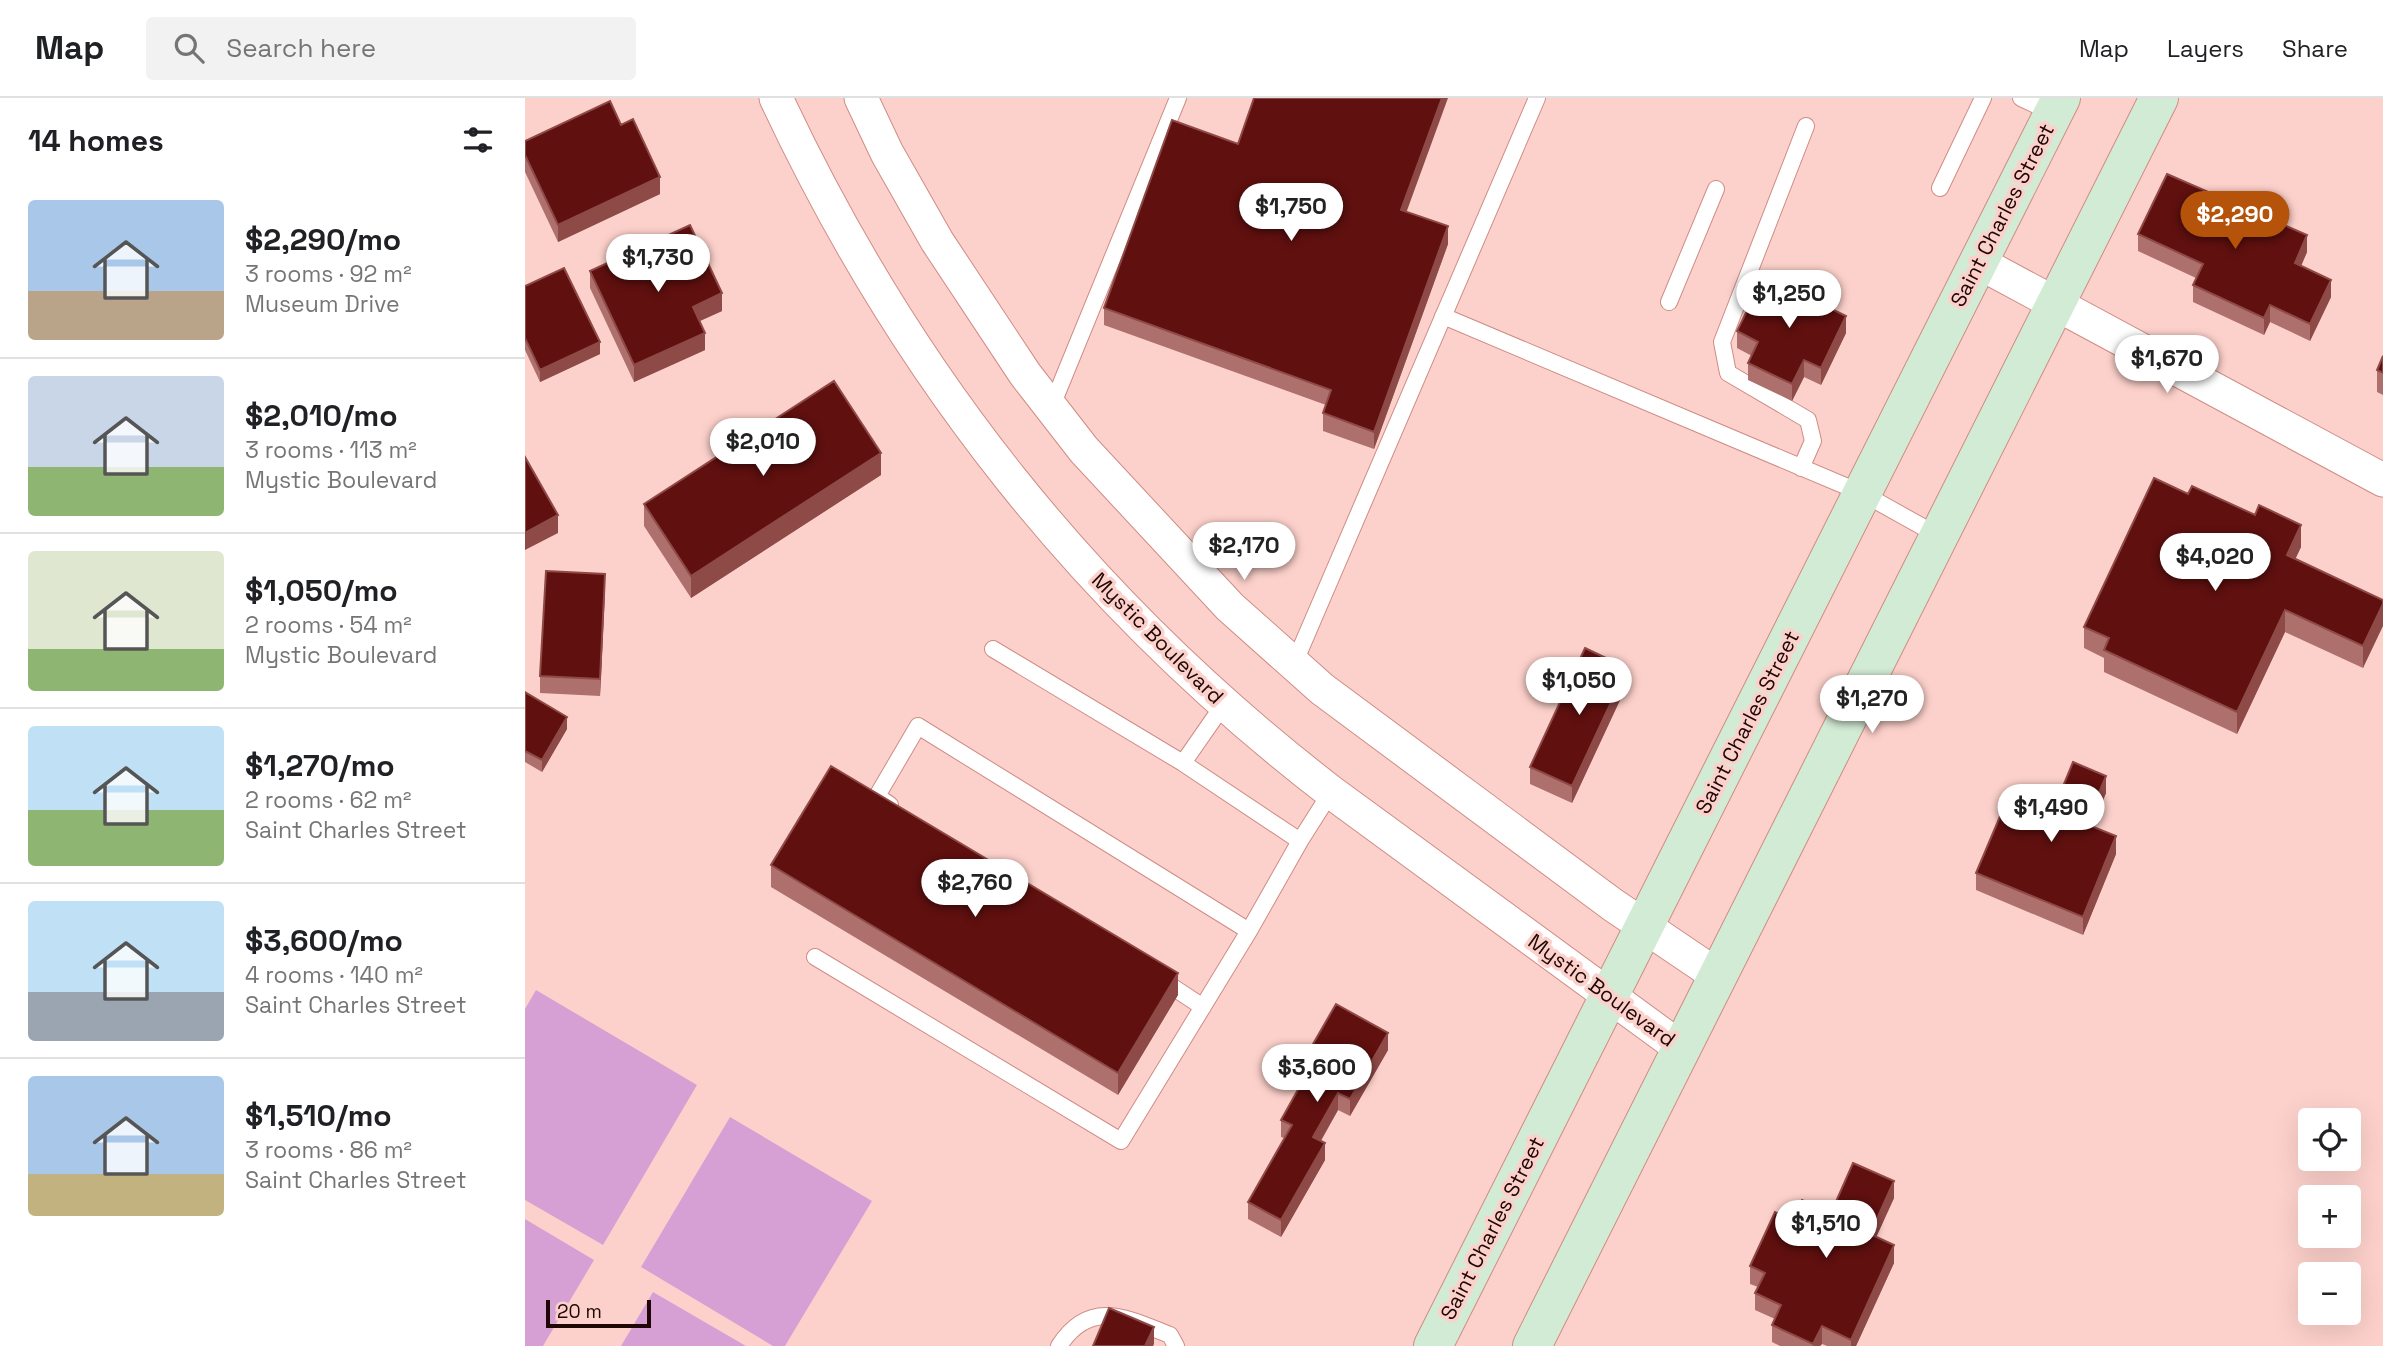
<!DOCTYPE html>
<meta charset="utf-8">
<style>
:root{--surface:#fff;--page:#f2f2f2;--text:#202124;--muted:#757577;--line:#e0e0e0;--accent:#b45309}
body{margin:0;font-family:"Space Grotesk",sans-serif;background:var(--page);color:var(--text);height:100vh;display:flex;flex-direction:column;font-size:26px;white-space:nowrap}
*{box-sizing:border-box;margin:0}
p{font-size:23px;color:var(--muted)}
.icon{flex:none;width:38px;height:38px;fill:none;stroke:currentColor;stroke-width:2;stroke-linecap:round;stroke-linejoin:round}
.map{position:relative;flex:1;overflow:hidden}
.panel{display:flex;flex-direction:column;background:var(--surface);width:525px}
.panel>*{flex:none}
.controls{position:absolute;left:1773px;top:1010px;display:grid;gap:14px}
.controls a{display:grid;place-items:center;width:63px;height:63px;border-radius:7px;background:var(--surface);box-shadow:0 7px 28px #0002;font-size:35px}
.scale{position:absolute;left:21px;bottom:18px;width:105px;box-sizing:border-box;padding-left:7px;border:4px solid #1e0705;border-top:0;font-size:19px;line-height:24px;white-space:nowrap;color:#1e0705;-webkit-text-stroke:5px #fdd1cb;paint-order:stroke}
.price{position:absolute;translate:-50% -60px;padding:0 16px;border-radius:24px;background:#fff;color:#222;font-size:23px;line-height:46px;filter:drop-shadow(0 2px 4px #0008)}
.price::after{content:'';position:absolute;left:50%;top:42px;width:21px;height:16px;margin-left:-10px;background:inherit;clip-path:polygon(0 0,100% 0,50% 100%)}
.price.on{background:var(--accent);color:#fff}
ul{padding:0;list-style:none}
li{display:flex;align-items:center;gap:21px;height:175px;padding:0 28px}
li+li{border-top:2px solid var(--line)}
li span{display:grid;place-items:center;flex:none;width:196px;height:140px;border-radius:7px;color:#555}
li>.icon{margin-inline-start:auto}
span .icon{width:84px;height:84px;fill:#fffc;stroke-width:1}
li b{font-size:30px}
h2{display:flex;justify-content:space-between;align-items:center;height:84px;padding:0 28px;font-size:30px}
header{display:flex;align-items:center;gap:42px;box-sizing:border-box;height:98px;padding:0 35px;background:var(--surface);border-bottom:2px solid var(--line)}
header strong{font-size:33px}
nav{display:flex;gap:38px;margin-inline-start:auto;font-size:24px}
.search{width:490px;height:63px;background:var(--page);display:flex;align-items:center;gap:18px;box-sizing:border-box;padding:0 24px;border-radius:7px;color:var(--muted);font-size:26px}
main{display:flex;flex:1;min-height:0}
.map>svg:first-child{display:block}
.green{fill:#d7a0d5}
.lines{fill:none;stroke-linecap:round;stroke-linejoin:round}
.lane-casing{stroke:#cf8c83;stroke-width:18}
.street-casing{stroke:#cf8c83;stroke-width:35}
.secondary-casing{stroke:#cf8c83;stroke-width:40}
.lane{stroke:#fff;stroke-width:16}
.street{stroke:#fff;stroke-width:33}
.secondary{stroke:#d2ebd5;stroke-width:38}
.wall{fill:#ae706d}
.shaded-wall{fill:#8e4a47}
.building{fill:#5f100f;stroke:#8e4a47;stroke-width:2}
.labels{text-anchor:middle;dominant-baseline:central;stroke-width:7;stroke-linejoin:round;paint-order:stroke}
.street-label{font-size:21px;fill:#1e0705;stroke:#fdd1cb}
</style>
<header>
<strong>Map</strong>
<div class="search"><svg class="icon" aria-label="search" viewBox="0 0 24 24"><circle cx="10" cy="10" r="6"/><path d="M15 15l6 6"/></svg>Search here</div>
<nav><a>Map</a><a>Layers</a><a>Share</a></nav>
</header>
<main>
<section class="panel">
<h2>14 homes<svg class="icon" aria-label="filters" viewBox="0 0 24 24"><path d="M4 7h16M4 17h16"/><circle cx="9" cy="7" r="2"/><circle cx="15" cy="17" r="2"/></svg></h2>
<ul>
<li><span style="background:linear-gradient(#a9c7e8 65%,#b9a48a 0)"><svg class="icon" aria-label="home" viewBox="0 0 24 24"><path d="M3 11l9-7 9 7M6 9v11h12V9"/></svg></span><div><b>$2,290/mo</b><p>3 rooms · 92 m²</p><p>Museum Drive</p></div></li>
<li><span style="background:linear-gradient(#c9d6e8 65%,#8fb573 0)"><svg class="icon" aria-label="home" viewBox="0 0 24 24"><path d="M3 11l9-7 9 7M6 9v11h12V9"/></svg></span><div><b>$2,010/mo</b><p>3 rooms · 113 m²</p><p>Mystic Boulevard</p></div></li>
<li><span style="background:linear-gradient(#dfe7d0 70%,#8fb573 0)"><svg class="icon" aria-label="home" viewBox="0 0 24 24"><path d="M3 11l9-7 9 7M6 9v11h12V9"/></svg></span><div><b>$1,050/mo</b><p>2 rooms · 54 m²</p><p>Mystic Boulevard</p></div></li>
<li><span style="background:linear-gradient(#bfe0f5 60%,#8fb573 0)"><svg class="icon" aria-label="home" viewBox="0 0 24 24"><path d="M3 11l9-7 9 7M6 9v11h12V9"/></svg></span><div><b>$1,270/mo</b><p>2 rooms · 62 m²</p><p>Saint Charles Street</p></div></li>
<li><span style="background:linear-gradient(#bfe0f5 65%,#9aa5b1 0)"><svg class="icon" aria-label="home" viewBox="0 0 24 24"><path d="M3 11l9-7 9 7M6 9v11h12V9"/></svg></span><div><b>$3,600/mo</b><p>4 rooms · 140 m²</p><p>Saint Charles Street</p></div></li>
<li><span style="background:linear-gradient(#a9c7e8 70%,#c2b280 0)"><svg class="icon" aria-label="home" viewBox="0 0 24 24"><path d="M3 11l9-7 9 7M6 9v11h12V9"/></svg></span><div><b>$1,510/mo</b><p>3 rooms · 86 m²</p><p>Saint Charles Street</p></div></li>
</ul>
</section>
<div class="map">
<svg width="1858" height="1248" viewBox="0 0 1858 1248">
<rect width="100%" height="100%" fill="#fdd1cb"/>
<!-- green -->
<path class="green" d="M11,892L172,987L78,1147L0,1102V911Z
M205,1019L347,1103L260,1248H248L116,1169Z
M0,1121L69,1162L18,1248H0Z
M128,1194L221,1248H96Z"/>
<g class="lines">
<defs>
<path id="lane" d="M1496,0L1528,15
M1415,90L1458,0
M1144,204L1191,91
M918,218L1337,395L1414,438
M526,310L653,0
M1276,370L1288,343L1283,322L1203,275L1197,244L1281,28
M468,551L658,665L699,606
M769,566L1012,0
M658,665L775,743L806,694
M365,707L352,698L393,628L724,833
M290,859L596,1043L724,833L775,743
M637,882L678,909
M534,1248C565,1200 602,1220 645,1237L651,1248"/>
<path id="street" d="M251,0C381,278 562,506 806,694L1157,951
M336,0L362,55L412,143L500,276L559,352L705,509L797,591L1088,807L1193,878
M1453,164L1858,382"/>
<path id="secondary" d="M908,1248L1536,0
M1007,1248L1634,0"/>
</defs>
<!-- lane casing -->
<use href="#lane" class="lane-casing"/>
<!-- street casing -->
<use href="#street" class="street-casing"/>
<!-- secondary casing -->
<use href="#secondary" class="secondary-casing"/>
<!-- lane -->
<use href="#lane" class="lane"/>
<!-- street -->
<use href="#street" class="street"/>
<!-- secondary -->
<use href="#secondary" class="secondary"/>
</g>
<!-- wall -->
<path class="wall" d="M96,27L135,96L33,144L0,74V43Z
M713,46L882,114L923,146L849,351L798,333V315L801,307L579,227V210Z
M1613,136L1782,154L1776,168L1806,199L1785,243L1745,224L1739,237L1668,204V187L1671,180L1613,153Z
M65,173L197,213L175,223L180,252L109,284L65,190Z
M0,188L75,256L15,284L0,252Z
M1212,233L1321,235L1296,287L1279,279L1267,303L1223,282V265L1227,258L1212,250Z
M1858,258V297L1852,294V272Z
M356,377L166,500L119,428V406Z
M1776,449L1770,461L1858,502L1838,570L1760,534L1712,636L1579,574V560L1559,550V529Z
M80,493L75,598L15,595V578Z
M1102,587L1047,705L1005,686V669Z
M0,594L42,631L17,674L0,664Z
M1581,695L1567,729L1591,756L1558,837L1451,792V775L1530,708Z
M246,767L653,897L593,997L246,789Z
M863,952L825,1018L813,1012L796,1043L800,1062L756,1139L723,1121V1104L759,1040L756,1039V1022L777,985L776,967Z
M1369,1100L1351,1139L1369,1165L1331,1248H1302L1297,1246L1295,1248H1255L1247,1244V1227L1250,1221L1230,1212V1195L1233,1189L1225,1186V1168L1268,1122Z"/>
<!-- shaded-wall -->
<path class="shaded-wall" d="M917,0H923L876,129V112Z
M135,79V96L33,144V127Z
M923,128V146L849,351V334Z
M1782,137V154L1770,182V165Z
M1806,182V199L1785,243V226Z
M197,195V213L168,226V209Z
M1745,207V224L1739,237V220Z
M1321,218V235L1296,287V270Z
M180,235V252L109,284V267Z
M75,244V256L15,284V272Z
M1279,262V279L1267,303V286Z
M356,355V377L166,500V478Z
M33,417V435L0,452V435Z
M1776,427V449L1762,479V457Z
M80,476V493L75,598V581Z
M1858,506V528L1838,570V548Z
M1760,512V534L1712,636V614Z
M1102,570V587L1047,705V688Z
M42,619V631L17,674V662Z
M1581,678V695L1561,743V726Z
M1591,738V756L1558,837V819Z
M653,875V897L593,997V975Z
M863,935V952L825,1018V1001Z
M813,995V1012L788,1056V1039Z
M800,1045V1062L756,1139V1122Z
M1369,1083V1100L1345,1153V1136Z
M1369,1147V1165L1331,1248H1326V1242Z
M1297,1228V1246L1295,1248H1288Z
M629,1229V1246L628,1248H620Z"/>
<!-- building -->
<path class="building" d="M729,0H917L876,112L923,128L849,334L798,315L806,292L579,210L647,22L713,46Z
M85,3L96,27L108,21L135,79L33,127L0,57V43Z
M1642,76L1782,137L1770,165L1806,182L1785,226L1745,207L1739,220L1668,187L1678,166L1613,136Z
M165,127L197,195L168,209L180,235L109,267L65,173Z
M39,170L75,244L15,272L0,240V188Z
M1239,178L1321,218L1296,270L1279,262L1267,286L1223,265L1233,244L1212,233Z
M1858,258V275L1852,272Z
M309,283L356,355L166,478L119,406Z
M0,359L33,417L0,435Z
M1629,380L1663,396L1667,388L1730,417L1734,407L1776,427L1762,457L1858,502V506L1838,548L1760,512L1712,614L1579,552L1584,540L1559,529Z
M21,473L80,476L75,581L15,578Z
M1060,550L1102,570L1047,688L1005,669Z
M0,594L42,619L17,662L0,653Z
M1548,664L1581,678L1561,726L1591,738L1558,819L1451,775L1487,690L1530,708Z
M306,668L653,875L593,975L246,767Z
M811,906L863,935L825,1001L813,995L788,1039L800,1045L756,1122L723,1104L767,1027L756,1022L784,972L776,967Z
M1328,1065L1369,1083L1345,1136L1369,1147L1326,1242L1297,1228L1288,1246L1247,1227L1256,1207L1230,1195L1240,1175L1225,1168L1250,1114L1268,1122L1277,1102L1306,1115Z
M584,1210L629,1229L620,1248H568Z"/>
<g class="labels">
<!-- street labels -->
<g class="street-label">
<text transform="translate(1477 117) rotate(-63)">Saint Charles Street</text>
<text transform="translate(633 540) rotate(45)">Mystic Boulevard</text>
<text transform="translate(1222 624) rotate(-63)">Saint Charles Street</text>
<text transform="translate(1077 892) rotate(36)">Mystic Boulevard</text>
<text transform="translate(967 1130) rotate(-63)">Saint Charles Street</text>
</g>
</g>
</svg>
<div class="controls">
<a><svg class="icon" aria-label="locate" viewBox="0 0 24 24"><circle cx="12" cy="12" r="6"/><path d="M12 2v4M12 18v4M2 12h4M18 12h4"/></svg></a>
<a>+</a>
<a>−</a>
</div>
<div class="scale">20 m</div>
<b class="price" style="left:766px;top:145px">$1,750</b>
<b class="price on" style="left:1710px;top:153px">$2,290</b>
<b class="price" style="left:133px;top:196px">$1,730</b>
<b class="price" style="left:1264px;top:232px">$1,250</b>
<b class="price" style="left:1642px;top:297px">$1,670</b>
<b class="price" style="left:238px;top:380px">$2,010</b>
<b class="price" style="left:719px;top:484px">$2,170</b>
<b class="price" style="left:1690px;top:495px">$4,020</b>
<b class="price" style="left:1054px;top:619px">$1,050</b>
<b class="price" style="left:1347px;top:637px">$1,270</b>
<b class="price" style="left:1526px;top:746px">$1,490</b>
<b class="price" style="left:450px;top:821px">$2,760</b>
<b class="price" style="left:792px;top:1006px">$3,600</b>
<b class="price" style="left:1301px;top:1162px">$1,510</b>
</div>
</main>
